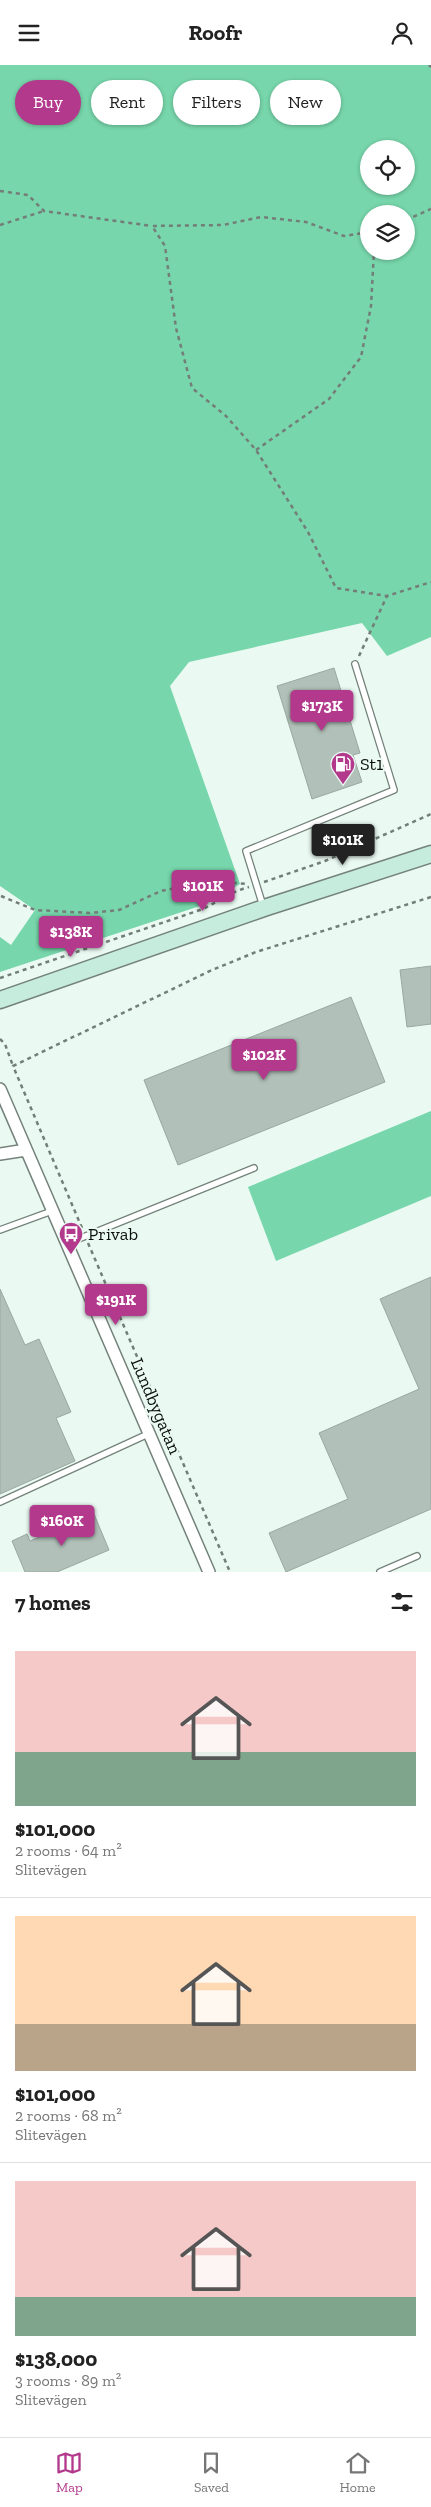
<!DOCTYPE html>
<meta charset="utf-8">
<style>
:root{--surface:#fff;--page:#f2f2f2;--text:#222;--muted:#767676;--line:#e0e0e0;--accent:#b3398c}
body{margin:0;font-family:"Zilla Slab",serif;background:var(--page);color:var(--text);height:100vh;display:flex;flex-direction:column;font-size:19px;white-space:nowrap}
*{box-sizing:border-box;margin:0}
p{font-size:16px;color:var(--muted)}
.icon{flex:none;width:28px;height:28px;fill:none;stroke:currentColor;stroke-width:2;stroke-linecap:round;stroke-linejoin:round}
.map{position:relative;height:1507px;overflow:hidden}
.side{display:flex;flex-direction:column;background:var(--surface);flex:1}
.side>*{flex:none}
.guide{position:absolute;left:15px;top:15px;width:401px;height:45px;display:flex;gap:10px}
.buttons{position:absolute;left:360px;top:75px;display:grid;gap:10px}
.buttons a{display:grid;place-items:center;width:55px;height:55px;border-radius:50%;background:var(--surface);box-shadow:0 1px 4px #0004;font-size:25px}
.price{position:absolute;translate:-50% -42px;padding:0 11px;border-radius:5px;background:var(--accent);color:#fff;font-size:16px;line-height:32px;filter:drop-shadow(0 1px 2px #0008)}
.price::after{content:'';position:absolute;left:50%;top:30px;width:15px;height:11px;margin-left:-8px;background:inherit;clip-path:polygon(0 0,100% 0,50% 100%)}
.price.current{background:#222;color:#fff}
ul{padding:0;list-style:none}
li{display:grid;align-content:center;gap:10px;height:265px;padding:0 15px}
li+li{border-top:1px solid var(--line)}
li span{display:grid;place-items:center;height:155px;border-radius:0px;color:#555}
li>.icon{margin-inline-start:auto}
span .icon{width:90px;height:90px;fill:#fffc;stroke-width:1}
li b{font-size:21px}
h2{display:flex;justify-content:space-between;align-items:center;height:60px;padding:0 15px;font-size:21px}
.chip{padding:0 18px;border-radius:22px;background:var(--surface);box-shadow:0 1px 4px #0004;font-size:18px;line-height:45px}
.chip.current{background:var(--accent);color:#fff}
header{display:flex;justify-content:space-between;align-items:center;height:65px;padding:0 15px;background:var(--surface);font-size:22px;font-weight:800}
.dock{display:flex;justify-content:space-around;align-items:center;height:70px;border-top:1px solid var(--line);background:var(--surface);font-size:14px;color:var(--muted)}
.dock a{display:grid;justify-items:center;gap:2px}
.dock .current{color:var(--accent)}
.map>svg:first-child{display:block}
.forest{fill:#77d6ab;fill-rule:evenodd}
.building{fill:#b1c0b8;stroke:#99a8a0}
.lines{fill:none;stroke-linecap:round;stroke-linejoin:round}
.lane-casing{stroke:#74827b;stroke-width:8}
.street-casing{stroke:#74827b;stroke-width:14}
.secondary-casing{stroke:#74827b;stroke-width:19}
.path{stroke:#747e79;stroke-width:2.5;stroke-dasharray:4 4;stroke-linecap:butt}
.lane{stroke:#fff;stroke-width:5.5}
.street{stroke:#fff;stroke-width:11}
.secondary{stroke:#c6ecdd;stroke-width:16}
.labels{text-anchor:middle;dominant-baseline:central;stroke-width:4.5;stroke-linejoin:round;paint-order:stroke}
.poi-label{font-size:18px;fill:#0c110e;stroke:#eafaf2;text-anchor:start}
.street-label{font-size:18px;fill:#0c110e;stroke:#eafaf2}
</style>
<header><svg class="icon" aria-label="menu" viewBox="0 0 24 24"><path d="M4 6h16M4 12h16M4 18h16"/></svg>Roofr<svg class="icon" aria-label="person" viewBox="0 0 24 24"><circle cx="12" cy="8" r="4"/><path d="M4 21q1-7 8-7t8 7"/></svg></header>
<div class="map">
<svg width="431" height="1507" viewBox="0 0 431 1507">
<rect width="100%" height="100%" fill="#eafaf2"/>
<!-- forest -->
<path class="forest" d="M0,0H431V572L387,591L362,558L189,597L170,621L240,819L203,840L0,907V872L11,880L35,845L0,821ZM369,84H406V121H369ZM369,149H406V186H369Z
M431,1046V1131L276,1196L248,1122Z"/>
<!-- building -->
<path class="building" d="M334,603L360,688L353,690L362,717L312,734L277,621Z
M431,901V959L407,962L400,905Z
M351,932L385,1017L178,1100L144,1015Z
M431,1212V1444L286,1507L269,1468L348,1434L319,1368L419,1324L380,1234Z
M0,1224L25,1280L39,1274L71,1347L56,1353L75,1396L0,1429Z
M94,1449L109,1485L57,1507H25L12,1476L27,1469L30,1476Z"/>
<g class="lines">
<defs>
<path id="lane" d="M263,841L246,786L394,725L355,599
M0,1165L52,1146
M66,1179L254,1103
M0,1437L148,1369
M380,1507L417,1491"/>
<path id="street" d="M0,1024L209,1507
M0,1089L26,1085"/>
<path id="secondary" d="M0,935L264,843L431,789"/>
</defs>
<!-- lane casing -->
<use href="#lane" class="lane-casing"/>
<!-- street casing -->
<use href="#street" class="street-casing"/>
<!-- secondary casing -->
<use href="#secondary" class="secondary-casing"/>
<!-- path -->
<path class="path" d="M429,0L431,2
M0,126L28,130L44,146L152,161
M406,155L431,144
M0,160L44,146
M369,167L344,171L306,157L261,152L223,160L152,161L165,181L176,263L192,323L226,351L256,385L308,467L336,523L387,531L431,517
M256,385L329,334L361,292L371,241L374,186
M359,591L387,531
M264,817L325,796L431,749
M1,831L35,845L90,848L119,845L161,826L212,816L248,819
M0,913L200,845C217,838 232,826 249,822
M0,974L5,979L13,1001
M82,1163L13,1001L212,905L256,887L431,832
M88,1178L230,1507"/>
<!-- lane -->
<use href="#lane" class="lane"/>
<!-- street -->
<use href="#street" class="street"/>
<!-- secondary -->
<use href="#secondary" class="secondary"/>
</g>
<!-- icons -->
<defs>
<symbol id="fuel-pin" viewBox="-11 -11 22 30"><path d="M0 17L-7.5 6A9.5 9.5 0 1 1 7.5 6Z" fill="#b3398c" stroke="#eafaf2"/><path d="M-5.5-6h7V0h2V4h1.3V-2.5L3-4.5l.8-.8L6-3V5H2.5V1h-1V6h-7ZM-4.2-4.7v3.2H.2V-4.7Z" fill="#fff"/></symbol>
<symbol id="bus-pin" viewBox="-11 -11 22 30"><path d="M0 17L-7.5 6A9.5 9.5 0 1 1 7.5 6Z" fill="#b3398c" stroke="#eafaf2"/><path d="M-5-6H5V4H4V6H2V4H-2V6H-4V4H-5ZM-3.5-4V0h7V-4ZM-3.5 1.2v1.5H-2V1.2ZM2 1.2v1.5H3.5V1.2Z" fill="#fff"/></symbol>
</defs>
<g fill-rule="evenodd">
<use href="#fuel-pin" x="329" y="685" width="28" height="38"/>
<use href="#bus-pin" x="57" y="1155" width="28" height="38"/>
</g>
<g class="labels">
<!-- poi labels -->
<g class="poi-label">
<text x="360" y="699">St1</text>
<text x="88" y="1169">Privab</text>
</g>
<!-- street labels -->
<g class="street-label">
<text transform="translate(156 1341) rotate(67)">Lundbygatan</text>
</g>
</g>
</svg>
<div class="buttons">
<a><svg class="icon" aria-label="locate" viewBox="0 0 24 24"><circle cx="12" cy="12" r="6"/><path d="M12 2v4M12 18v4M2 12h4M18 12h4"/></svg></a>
<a><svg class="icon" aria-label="layers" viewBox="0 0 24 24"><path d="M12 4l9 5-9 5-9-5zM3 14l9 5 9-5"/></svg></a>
</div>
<b class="price" style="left:322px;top:667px">$173K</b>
<b class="price current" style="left:343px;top:801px">$101K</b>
<b class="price" style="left:203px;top:847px">$101K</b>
<b class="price" style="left:71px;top:893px">$138K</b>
<b class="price" style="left:264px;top:1016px">$102K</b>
<b class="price" style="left:116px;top:1261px">$191K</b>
<b class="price" style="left:62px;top:1482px">$160K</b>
<div class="guide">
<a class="chip current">Buy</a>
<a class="chip">Rent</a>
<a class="chip">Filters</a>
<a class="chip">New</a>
</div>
</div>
<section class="side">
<h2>7 homes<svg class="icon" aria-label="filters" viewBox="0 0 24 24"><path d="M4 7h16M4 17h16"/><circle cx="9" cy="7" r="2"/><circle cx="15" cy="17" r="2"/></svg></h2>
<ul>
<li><span style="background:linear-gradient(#f6c9c9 65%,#7fa58c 0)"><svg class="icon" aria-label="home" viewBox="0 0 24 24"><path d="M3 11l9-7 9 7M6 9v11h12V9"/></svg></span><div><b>$101,000</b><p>2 rooms · 64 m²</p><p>Slitevägen</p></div></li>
<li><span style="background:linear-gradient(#ffd9b3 70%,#b9a48a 0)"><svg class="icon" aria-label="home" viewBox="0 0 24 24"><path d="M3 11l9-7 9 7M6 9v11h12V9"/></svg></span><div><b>$101,000</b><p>2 rooms · 68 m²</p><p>Slitevägen</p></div></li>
<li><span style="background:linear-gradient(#f6c9c9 75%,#7fa58c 0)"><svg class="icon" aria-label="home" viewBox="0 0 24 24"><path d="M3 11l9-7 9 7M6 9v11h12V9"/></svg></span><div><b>$138,000</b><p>3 rooms · 89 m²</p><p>Slitevägen</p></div></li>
</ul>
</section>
<nav class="dock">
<a class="current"><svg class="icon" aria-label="map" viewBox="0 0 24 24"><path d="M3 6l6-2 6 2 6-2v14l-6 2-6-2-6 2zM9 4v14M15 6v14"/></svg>Map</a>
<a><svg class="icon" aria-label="saved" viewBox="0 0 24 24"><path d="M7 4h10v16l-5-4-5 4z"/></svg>Saved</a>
<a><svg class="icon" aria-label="home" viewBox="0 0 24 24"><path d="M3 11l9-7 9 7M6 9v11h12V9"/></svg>Home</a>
</nav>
